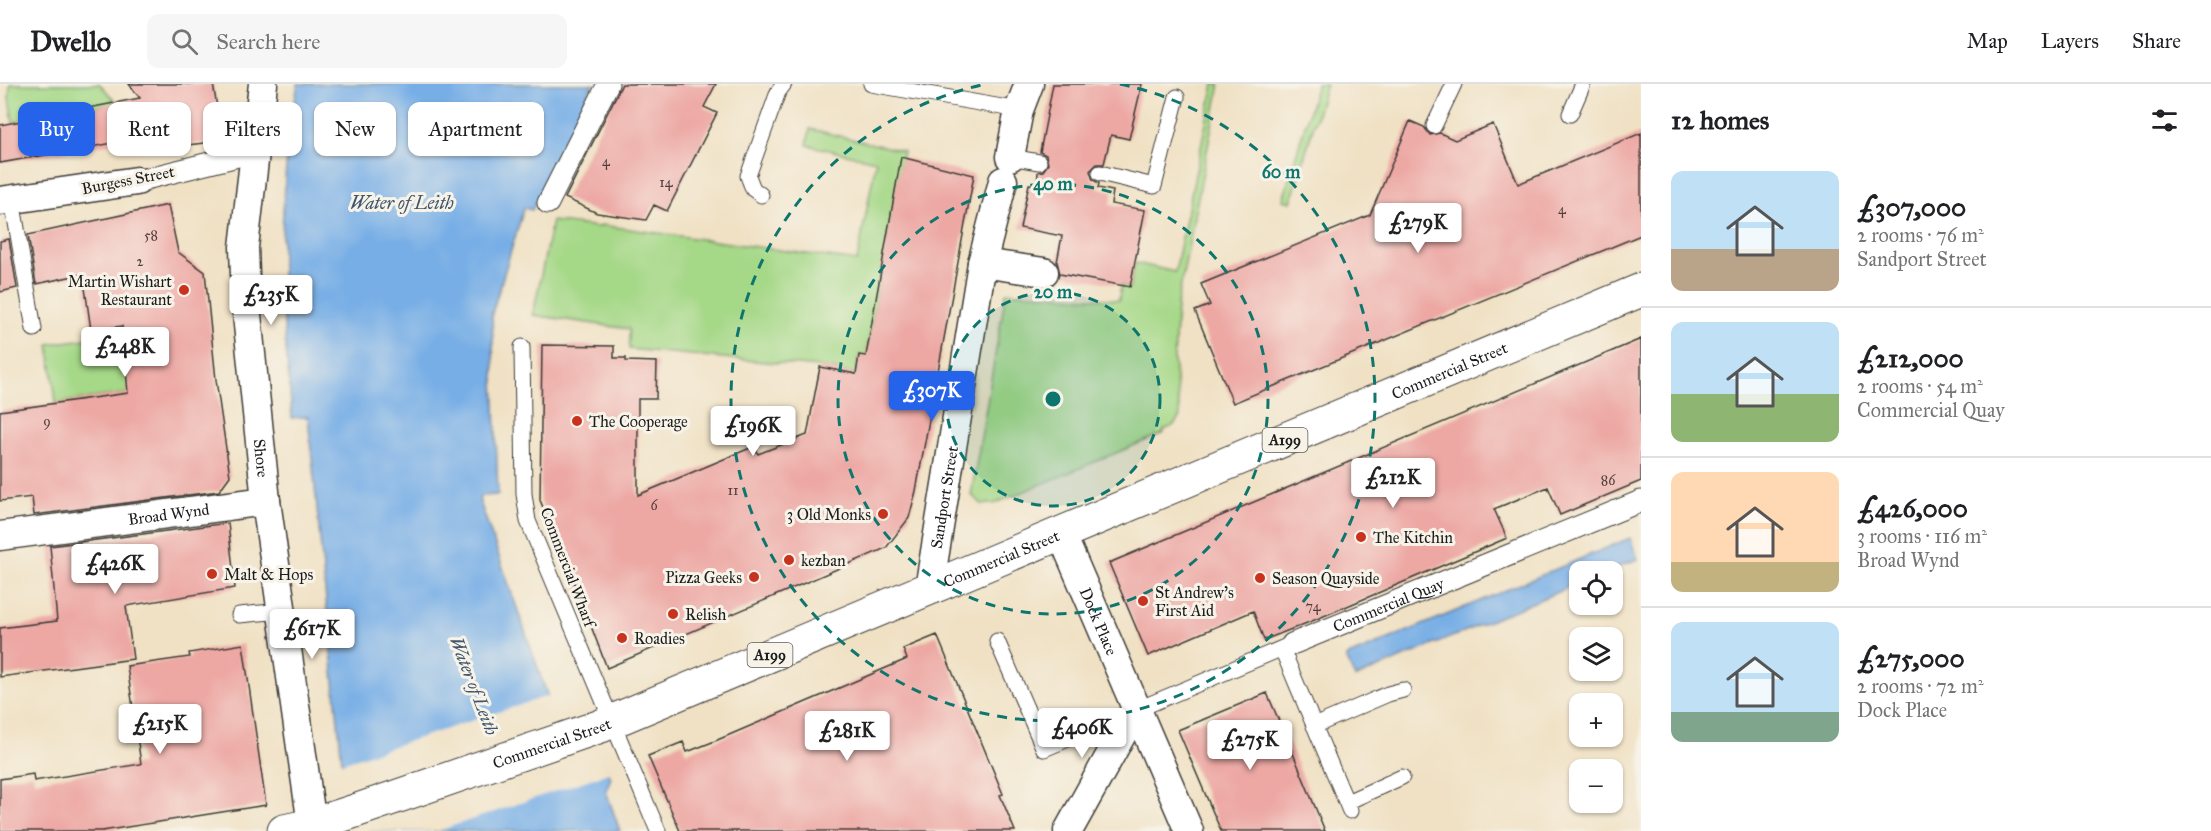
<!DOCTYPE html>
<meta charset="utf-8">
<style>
:root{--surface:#fff;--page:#f6f6f6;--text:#202124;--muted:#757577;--line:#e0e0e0;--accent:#2563eb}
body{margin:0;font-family:"IM FELL Great Primer",serif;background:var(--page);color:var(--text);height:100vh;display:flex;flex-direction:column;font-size:22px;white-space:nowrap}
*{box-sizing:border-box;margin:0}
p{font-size:20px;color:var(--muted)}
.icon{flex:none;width:33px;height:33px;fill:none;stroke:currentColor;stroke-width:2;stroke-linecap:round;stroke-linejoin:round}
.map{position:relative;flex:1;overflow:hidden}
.side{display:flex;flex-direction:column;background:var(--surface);width:570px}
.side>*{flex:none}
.hud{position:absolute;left:18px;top:18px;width:570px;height:54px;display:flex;gap:12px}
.buttons{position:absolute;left:1569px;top:477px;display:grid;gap:12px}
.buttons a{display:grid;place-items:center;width:54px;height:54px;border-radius:12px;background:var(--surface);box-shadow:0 2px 4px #0004;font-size:30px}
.price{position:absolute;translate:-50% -51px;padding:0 14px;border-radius:6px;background:#fff;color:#222;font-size:20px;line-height:39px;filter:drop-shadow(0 2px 3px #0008)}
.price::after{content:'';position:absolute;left:50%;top:36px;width:18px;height:14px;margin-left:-9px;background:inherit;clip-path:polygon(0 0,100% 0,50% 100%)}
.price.current{background:var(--accent);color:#fff}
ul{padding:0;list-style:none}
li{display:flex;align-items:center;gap:18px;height:150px;padding:0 30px}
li+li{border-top:2px solid var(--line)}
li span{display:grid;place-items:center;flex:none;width:168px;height:120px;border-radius:12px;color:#555}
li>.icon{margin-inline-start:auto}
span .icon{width:72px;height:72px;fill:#fffc;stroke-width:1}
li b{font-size:26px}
h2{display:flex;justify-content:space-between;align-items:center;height:72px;padding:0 30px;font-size:26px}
.chip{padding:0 21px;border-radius:12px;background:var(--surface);box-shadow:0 2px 4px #0004;font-size:21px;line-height:54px}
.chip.current{background:var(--accent);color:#fff}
header{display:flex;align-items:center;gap:36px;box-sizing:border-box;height:84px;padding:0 30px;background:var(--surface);border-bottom:2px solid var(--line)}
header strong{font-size:28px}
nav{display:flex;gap:33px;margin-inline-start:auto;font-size:21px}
.search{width:420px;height:54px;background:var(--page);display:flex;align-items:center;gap:15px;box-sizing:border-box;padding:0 21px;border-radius:12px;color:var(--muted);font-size:22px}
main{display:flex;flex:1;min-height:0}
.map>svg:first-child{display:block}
.green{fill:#a5d887;stroke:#607a52;stroke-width:1.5}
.water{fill:#77aee6;stroke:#4a6581;stroke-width:1.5}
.pier{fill:#f0e1c4}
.building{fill:#eda8a4}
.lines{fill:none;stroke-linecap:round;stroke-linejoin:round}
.service-casing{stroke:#3c3a35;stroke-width:17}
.pedestrian-casing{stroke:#3c3a35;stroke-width:23}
.minor-casing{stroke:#3c3a35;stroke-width:31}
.primary-casing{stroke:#3c3a35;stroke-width:35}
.service{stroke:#fff;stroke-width:15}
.pedestrian{stroke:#fff;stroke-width:21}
.minor{stroke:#fff;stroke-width:28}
.primary{stroke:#fff;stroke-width:33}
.ring{fill:none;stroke:#0f766e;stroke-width:3;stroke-dasharray:10 8}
.poi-dot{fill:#c8321e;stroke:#f7f3e8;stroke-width:2}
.labels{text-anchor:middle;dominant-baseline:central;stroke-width:6;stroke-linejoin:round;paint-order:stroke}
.number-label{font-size:14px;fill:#503f3e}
.shield{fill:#f7f3e8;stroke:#5e5c59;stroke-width:1.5}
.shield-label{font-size:15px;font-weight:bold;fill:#1c1c1c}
.street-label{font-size:16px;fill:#1c1c1c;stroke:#f7f3e8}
.poi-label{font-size:16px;fill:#1c1c1c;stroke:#f7f3e8;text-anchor:start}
.water-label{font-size:18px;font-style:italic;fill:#40566d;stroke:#f7f3e8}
.centre{fill:#0f766e;stroke:#f7f3e8;stroke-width:3}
.ring-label{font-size:18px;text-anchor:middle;font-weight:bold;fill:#0f766e;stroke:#f7f3e8;stroke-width:6;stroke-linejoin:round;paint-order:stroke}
</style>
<header>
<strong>Dwello</strong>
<div class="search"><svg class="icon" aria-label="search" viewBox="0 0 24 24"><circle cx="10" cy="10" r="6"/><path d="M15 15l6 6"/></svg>Search here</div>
<nav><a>Map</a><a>Layers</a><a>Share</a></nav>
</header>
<main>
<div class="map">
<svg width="1641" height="747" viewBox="0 0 1641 747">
<rect width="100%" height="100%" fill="#f7f3e8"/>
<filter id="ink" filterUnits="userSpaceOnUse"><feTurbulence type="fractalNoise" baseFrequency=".0167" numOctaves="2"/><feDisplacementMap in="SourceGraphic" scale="12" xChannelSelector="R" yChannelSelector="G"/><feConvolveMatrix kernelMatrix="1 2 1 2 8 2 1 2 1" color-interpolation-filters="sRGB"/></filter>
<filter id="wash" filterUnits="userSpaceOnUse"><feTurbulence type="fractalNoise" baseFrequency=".008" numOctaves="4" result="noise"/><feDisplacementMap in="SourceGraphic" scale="24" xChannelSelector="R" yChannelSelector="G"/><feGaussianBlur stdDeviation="1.35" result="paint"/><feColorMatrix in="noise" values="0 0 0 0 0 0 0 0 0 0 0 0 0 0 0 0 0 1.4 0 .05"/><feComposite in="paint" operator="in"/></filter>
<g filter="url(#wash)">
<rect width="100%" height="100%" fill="#f0e1c4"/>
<!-- green -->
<path class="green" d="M10,0H100L125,28L105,21L13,38L9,14Z
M1214,0H1220L1177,221L1174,276L1180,333L1173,342L1164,346V349L994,420H982L971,411L1006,208L1119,216L1121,201L1130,203L1135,179L1175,188Z
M1317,0H1326L1291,118L1283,116Z
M810,45L903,67L866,272L859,271L856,290L819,283L629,265V245L533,231L552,137L597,143H600L601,141L857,177L876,77L807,61Z
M123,250L132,340L128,309L56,319L49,260Z"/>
<!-- water -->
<path class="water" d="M298,0H593L532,126L524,124L492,229L498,411L481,412L479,415L549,616L606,683L611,694L606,707L620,747H366L342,679L308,333L292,334C289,288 282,242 282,196C281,131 285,64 298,0Z
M1630,454L1638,475L1607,487L1580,488L1579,499L1355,594L1346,573Z"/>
<!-- pier -->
<path class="pier" d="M551,611L611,688L438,747H363L339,680Z"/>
<g id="blocks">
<!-- building -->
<path class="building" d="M129,0H213L223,57L132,67L130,56L0,79V41L140,14Z
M622,0H716L704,23L717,29L667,127L654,121L646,136L597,129L565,114Z
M1053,0H1142L1129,55L1111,51L1104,80H1097L1090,87L1093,96L1099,99L1098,104L1113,107L1111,120L1145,126L1130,203L1060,190L1057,178L1062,152L1020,144L1029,100L1037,101L1038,88L1043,87L1048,80L1046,71L1040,68Z
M1410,37L1424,43L1430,51L1440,49L1455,56L1493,40L1518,100L1641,49V151L1233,319L1195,227L1210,221L1201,200L1370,131Z
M901,73L974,91L916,407L909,434L886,464L607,584L578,508L540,416L542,261L614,262V274H626V277L657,278L656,315H638V411L755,362L758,370L807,351L820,283L856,290L859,271L866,272Z
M168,121L178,168L205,188L216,296L230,392L219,407L34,431L32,413L0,417V327L128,309L122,242L91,246L83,190L36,200L28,151Z
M9,155L17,204L0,208V157Z
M1641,255V397L1560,431L1548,403L1494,425L1507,454L1312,537L1264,556L1253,527L1148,572L1109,479Z
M228,439L235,504L126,522L133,575L0,593V544L57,537L50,462Z
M937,551L1003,710L1000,711L1015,747H680L648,672L683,658L687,668L715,657L907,575L903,565Z
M243,560L266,721L102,747H0V695L33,690L34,697L141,680L127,582L190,573L189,569Z
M1267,609L1292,667L1325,747H1221L1178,646Z"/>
</g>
</g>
<g filter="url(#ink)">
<use href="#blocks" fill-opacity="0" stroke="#3c3a35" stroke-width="1.5"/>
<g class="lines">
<defs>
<path id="service" d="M871,0L1019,26
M1570,30L1583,0
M1434,42L1454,0
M1010,73L1039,78
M1100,89L1154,102L1177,13
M761,111L753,105L748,92L778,8L784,0
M12,115L34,245
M522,263L524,410L528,437L658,747
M239,531L282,527
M997,557L1044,665L1292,560
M1282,565L1350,727
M1314,642L1388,610L1403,606
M1347,718L1402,693"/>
<g id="pedestrian">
<path d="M137,97L254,68"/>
<path d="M548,119L608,0"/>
<path id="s1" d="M1292,560L1641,417"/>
</g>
<g id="minor">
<path id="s2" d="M263,0L244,163L246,221L266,417L312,741L315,747"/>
<path d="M1010,73L1019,26L1029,0"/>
<path d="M0,117L137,97"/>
<path d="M982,179L1044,188"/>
<path id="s3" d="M1061,449L1189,747"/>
<path id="s4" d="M0,452L266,417"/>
<path id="s5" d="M929,505L982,179L1003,97"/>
<path d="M1068,747L1136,625"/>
</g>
<g id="primary">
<path id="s6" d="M284,747L312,741L355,727L601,642L1641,206"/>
</g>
</defs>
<!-- service casing -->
<use href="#service" class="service-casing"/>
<!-- pedestrian casing -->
<use href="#pedestrian" class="pedestrian-casing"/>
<!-- minor casing -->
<use href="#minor" class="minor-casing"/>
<!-- primary casing -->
<use href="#primary" class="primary-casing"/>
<!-- service -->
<use href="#service" class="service"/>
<!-- pedestrian -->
<use href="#pedestrian" class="pedestrian"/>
<!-- minor -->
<use href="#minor" class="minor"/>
<!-- primary -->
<use href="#primary" class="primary"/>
</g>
</g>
<!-- distance rings -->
<circle cx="1053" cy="315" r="107" fill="#0f766e" fill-opacity=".12"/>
<g class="ring">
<circle cx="1053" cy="315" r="107"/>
<circle cx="1053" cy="315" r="215"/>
<path d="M1120 0A322 322 0 1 1 986 0"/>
</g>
<!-- markers -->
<g class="poi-dot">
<circle cx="184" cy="206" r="6"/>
<circle cx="577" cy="337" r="6"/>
<circle cx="883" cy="430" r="6"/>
<circle cx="1361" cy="453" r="6"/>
<circle cx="789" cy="476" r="6"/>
<circle cx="212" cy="490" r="6"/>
<circle cx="754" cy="493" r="6"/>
<circle cx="1260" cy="494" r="6"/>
<circle cx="1143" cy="517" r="6"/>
<circle cx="673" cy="530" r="6"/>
<circle cx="622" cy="554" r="6"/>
</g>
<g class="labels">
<!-- number labels -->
<g class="number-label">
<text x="606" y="77">4</text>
<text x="666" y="98">14</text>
<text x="1562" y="125">4</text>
<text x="151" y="151">58</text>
<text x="140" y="177">2</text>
<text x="47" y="337">9</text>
<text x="1608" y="396">86</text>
<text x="733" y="406">11</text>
<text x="654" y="421">6</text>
<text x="1313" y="522">74</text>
</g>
<!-- shield labels -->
<g class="shield">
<rect x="1262.5" y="344" width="45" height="24" rx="4.5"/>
<rect x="747.5" y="559" width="45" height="24" rx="4.5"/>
</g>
<g class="shield-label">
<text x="1285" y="356">A199</text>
<text x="770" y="571">A199</text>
</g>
<!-- street labels -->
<g class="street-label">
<text transform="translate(128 96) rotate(-11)">Burgess Street</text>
<text stroke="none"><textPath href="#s6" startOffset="1254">Commercial Street</textPath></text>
<text stroke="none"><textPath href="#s2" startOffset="376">Shore</textPath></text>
<text stroke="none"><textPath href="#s5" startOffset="93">Sandport Street</textPath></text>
<text stroke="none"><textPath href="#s4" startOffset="170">Broad Wynd</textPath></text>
<text stroke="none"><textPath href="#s6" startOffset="768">Commercial Street</textPath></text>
<text transform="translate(568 483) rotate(69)">Commercial Wharf</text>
<text stroke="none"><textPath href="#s1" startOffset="104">Commercial Quay</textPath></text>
<text stroke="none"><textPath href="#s3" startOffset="96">Dock Place</textPath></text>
<text stroke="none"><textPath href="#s6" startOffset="282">Commercial Street</textPath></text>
</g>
<!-- poi labels -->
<g class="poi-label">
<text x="172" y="197" text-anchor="end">Martin Wishart<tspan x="172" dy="18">Restaurant</tspan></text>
<text x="589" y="337">The Cooperage</text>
<text x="871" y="430" text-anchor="end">3 Old Monks</text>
<text x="1373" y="453">The Kitchin</text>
<text x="801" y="476">kezban</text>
<text x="224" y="490">Malt &amp; Hops</text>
<text x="742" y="493" text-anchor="end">Pizza Geeks</text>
<text x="1272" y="494">Season Quayside</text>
<text x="1155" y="508">St Andrew's<tspan x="1155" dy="18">First Aid</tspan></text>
<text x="685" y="530">Relish</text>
<text x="634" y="554">Roadies</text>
</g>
<!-- water labels -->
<g class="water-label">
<text x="402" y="119">Water of Leith</text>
<text transform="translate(474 602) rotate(69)">Water of Leith</text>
</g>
</g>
<circle cx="1053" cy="315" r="9" class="centre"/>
<g class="ring-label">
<text x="1281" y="94">60 m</text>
<text x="1053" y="106">40 m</text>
<text x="1053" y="214">20 m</text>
</g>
</svg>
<div class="buttons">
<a><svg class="icon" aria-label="locate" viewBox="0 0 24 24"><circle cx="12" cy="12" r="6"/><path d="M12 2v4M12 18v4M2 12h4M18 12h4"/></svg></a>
<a><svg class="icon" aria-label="layers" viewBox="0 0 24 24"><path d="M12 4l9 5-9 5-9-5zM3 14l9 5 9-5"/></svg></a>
<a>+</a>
<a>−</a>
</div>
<b class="price" style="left:1418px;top:170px">£279K</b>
<b class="price" style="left:271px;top:242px">£235K</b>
<b class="price" style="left:125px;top:294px">£248K</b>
<b class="price current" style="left:932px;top:338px">£307K</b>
<b class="price" style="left:753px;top:373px">£196K</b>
<b class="price" style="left:1393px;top:425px">£212K</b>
<b class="price" style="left:115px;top:511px">£426K</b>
<b class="price" style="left:312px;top:576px">£617K</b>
<b class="price" style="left:160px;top:671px">£215K</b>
<b class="price" style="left:1082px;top:675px">£406K</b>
<b class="price" style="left:847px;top:678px">£281K</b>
<b class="price" style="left:1250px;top:687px">£275K</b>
<div class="hud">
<a class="chip current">Buy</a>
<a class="chip">Rent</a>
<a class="chip">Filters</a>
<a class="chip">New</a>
<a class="chip">Apartment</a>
</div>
</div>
<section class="side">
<h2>12 homes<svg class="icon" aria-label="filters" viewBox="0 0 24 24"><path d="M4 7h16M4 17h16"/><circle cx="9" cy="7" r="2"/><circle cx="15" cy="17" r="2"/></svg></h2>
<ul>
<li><span style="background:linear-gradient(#bfe0f5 65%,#b9a48a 0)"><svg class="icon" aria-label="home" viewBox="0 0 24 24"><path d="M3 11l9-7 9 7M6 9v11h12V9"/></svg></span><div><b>£307,000</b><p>2 rooms · 76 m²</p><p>Sandport Street</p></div></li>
<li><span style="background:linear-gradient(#bfe0f5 60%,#8fb573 0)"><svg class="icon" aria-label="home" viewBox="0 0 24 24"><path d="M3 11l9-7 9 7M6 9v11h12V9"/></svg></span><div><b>£212,000</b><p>2 rooms · 54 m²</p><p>Commercial Quay</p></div></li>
<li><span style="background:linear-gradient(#ffd9b3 75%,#c2b280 0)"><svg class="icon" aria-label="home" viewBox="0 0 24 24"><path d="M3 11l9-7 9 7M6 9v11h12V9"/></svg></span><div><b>£426,000</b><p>3 rooms · 116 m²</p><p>Broad Wynd</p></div></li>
<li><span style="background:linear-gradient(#bfe0f5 75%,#7fa58c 0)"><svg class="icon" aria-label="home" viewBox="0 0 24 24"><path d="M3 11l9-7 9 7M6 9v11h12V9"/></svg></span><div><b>£275,000</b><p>2 rooms · 72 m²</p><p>Dock Place</p></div></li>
</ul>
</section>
</main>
